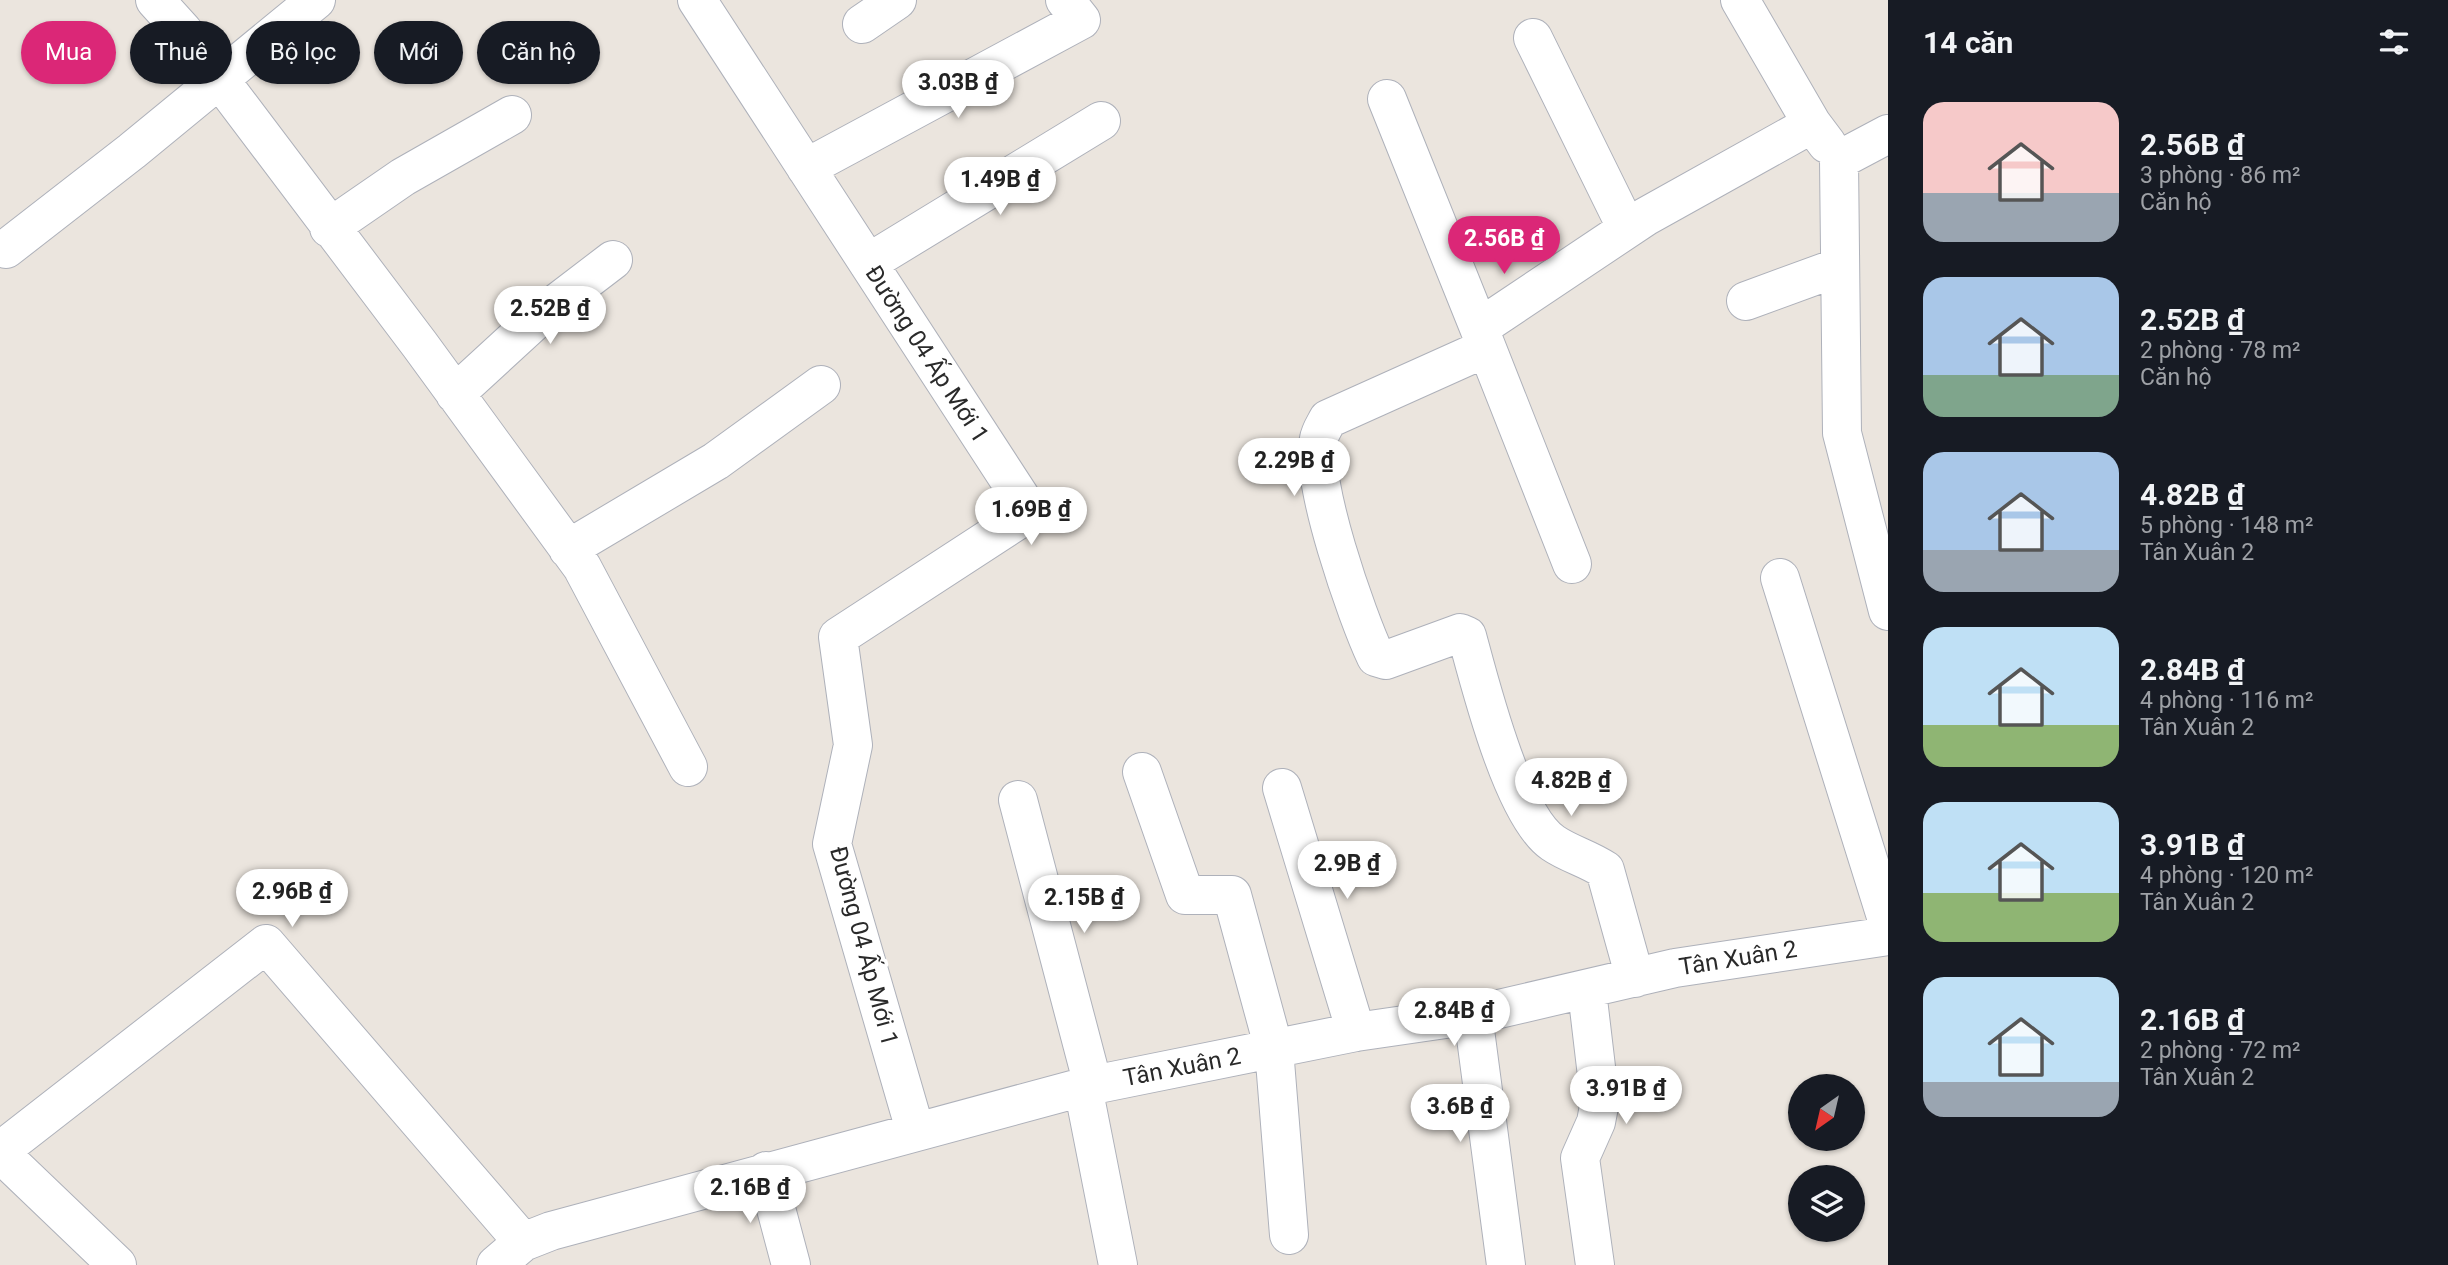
<!DOCTYPE html>
<html lang="vi">
<meta charset="utf-8">
<style>
:root{--surface:#171b24;--page:#242831;--text:#f1f3f6;--muted:#9ea1a6;--accent:#db2777}
body{margin:0;font-family:Roboto,sans-serif;background:var(--page);color:var(--text);height:100vh;display:flex;flex-direction:column;font-size:26px;white-space:nowrap}
*{box-sizing:border-box;margin:0}
p{font-size:23px;color:var(--muted)}
.icon{flex:none;width:38px;height:38px;fill:none;stroke:currentColor;stroke-width:2;stroke-linecap:round;stroke-linejoin:round}
.map{position:relative;flex:1;overflow:hidden}
.side{display:flex;flex-direction:column;background:var(--surface);width:560px}
.side>*{flex:none}
.banner{position:absolute;left:21px;top:21px;width:665px;height:63px;display:flex;gap:14px}
.needle{width:46px;rotate:214deg}
.fabs{position:absolute;left:1788px;top:1074px;display:grid;gap:14px}
.fabs a{display:grid;place-items:center;width:77px;height:77px;border-radius:50%;background:var(--surface);box-shadow:0 2px 5px #0004;font-size:35px}
.price{position:absolute;translate:-50% -60px;padding:0 16px;border-radius:24px;background:#fff;color:#222;font-size:23px;line-height:46px;filter:drop-shadow(0 2px 4px #0008)}
.price::after{content:'';position:absolute;left:50%;top:42px;width:21px;height:16px;margin-left:-10px;background:inherit;clip-path:polygon(0 0,100% 0,50% 100%)}
.price.active{background:var(--accent);color:#fff}
ul{padding:0;list-style:none}
li{display:flex;align-items:center;gap:21px;height:175px;padding:0 35px}
li span{display:grid;place-items:center;flex:none;width:196px;height:140px;border-radius:21px;color:#555}
li>.icon{margin-inline-start:auto}
span .icon{width:84px;height:84px;fill:#fffc;stroke-width:1}
li b{font-size:30px}
h2{display:flex;justify-content:space-between;align-items:center;height:84px;padding:0 35px;font-size:30px}
.chip{padding:0 24px;border-radius:32px;background:var(--surface);box-shadow:0 2px 5px #0004;font-size:24px;line-height:63px}
.chip.active{background:var(--accent);color:#fff}
main{display:flex;flex:1;min-height:0}
.map>svg:first-child{display:block}
.lines{fill:none;stroke-linecap:round;stroke-linejoin:round}
.minor-casing{stroke:#aeb1ba;stroke-width:40}
.minor{stroke:#fff;stroke-width:38}
.labels{text-anchor:middle;dominant-baseline:central;stroke-width:7;stroke-linejoin:round;paint-order:stroke}
.street-label{font-size:24px;fill:#2a2a2a;stroke:#fff}
</style>
<main>
<div class="map">
<svg width="1888" height="1265" viewBox="0 0 1888 1265">
<rect width="100%" height="100%" fill="#ebe5de"/>
<g class="lines">
<defs>
<path id="minor" d="M155,0L183,31L420,345L582,567L688,767
M697,0L1030,512L838,637L853,745L832,844L915,1130
M1740,0L1812,124L1827,144
M862,24L897,0
M1533,38L1627,229
M1387,99L1479,328
M1888,134L1839,160L1842,433L1888,611
M806,168L1081,20L1065,0
M329,228L403,177L512,115
M6,249L132,151L316,0
M868,263L1101,121
M1746,301L1839,267
M1486,348L1328,419C1325,425 1320,432 1319,439C1309,480 1357,617 1376,657L1386,660L1460,633L1467,636C1480,684 1513,816 1553,843C1569,854 1589,859 1605,870L1635,978
M455,394L541,315L613,260
M568,549L716,461L821,385
M1572,564L1479,328L1645,217L1812,124
M1780,578L1888,923
M1142,772L1185,895H1232L1274,1049L1289,1235
M1282,788L1356,1032
M1018,800L1093,1085
M1587,991L1600,1101L1596,1122L1580,1158L1595,1265
M1473,1015L1506,1265
M1083,1087L1118,1265
M0,1151L266,944L523,1242
M0,1153L117,1265
M766,1171L791,1265
M496,1265L523,1242L551,1231L1083,1087L1356,1032L1473,1015L1675,968L1888,936"/>
</defs>
<!-- minor casing -->
<use href="#minor" class="minor-casing"/>
<!-- minor -->
<use href="#minor" class="minor"/>
</g>
<g class="labels">
<!-- street labels -->
<g class="street-label">
<text transform="translate(927 354) rotate(57)">Đường 04 Ấp Mới 1</text>
<text transform="translate(864 946) rotate(75)">Đường 04 Ấp Mới 1</text>
<text transform="translate(1738 958) rotate(-9)">Tân Xuân 2</text>
<text transform="translate(1182 1067) rotate(-11)">Tân Xuân 2</text>
</g>
</g>
</svg>
<div class="fabs">
<a><svg class="needle" viewBox="-14 -14 28 28"><path d="M0-13l5 13h-10z" fill="#e53935"/><path d="M0 13l5-13h-10z" fill="#9ea1a6"/></svg></a>
<a><svg class="icon" aria-label="layers" viewBox="0 0 24 24"><path d="M12 4l9 5-9 5-9-5zM3 14l9 5 9-5"/></svg></a>
</div>
<b class="price" style="left:958px;top:120px">3.03B ₫</b>
<b class="price" style="left:1000px;top:217px">1.49B ₫</b>
<b class="price active" style="left:1504px;top:276px">2.56B ₫</b>
<b class="price" style="left:550px;top:346px">2.52B ₫</b>
<b class="price" style="left:1294px;top:498px">2.29B ₫</b>
<b class="price" style="left:1031px;top:547px">1.69B ₫</b>
<b class="price" style="left:1571px;top:818px">4.82B ₫</b>
<b class="price" style="left:1347px;top:901px">2.9B ₫</b>
<b class="price" style="left:292px;top:929px">2.96B ₫</b>
<b class="price" style="left:1084px;top:935px">2.15B ₫</b>
<b class="price" style="left:1454px;top:1048px">2.84B ₫</b>
<b class="price" style="left:1626px;top:1126px">3.91B ₫</b>
<b class="price" style="left:1460px;top:1144px">3.6B ₫</b>
<b class="price" style="left:750px;top:1225px">2.16B ₫</b>
<div class="banner">
<a class="chip active">Mua</a>
<a class="chip">Thuê</a>
<a class="chip">Bộ lọc</a>
<a class="chip">Mới</a>
<a class="chip">Căn hộ</a>
</div>
</div>
<section class="side">
<h2>14 căn<svg class="icon" aria-label="filters" viewBox="0 0 24 24"><path d="M4 7h16M4 17h16"/><circle cx="9" cy="7" r="2"/><circle cx="15" cy="17" r="2"/></svg></h2>
<ul>
<li><span style="background:linear-gradient(#f6c9c9 65%,#9aa5b1 0)"><svg class="icon" aria-label="home" viewBox="0 0 24 24"><path d="M3 11l9-7 9 7M6 9v11h12V9"/></svg></span><div><b>2.56B ₫</b><p>3 phòng · 86 m²</p><p>Căn hộ</p></div></li>
<li><span style="background:linear-gradient(#a9c7e8 70%,#7fa58c 0)"><svg class="icon" aria-label="home" viewBox="0 0 24 24"><path d="M3 11l9-7 9 7M6 9v11h12V9"/></svg></span><div><b>2.52B ₫</b><p>2 phòng · 78 m²</p><p>Căn hộ</p></div></li>
<li><span style="background:linear-gradient(#a9c7e8 70%,#9aa5b1 0)"><svg class="icon" aria-label="home" viewBox="0 0 24 24"><path d="M3 11l9-7 9 7M6 9v11h12V9"/></svg></span><div><b>4.82B ₫</b><p>5 phòng · 148 m²</p><p>Tân Xuân 2</p></div></li>
<li><span style="background:linear-gradient(#bfe0f5 70%,#8fb573 0)"><svg class="icon" aria-label="home" viewBox="0 0 24 24"><path d="M3 11l9-7 9 7M6 9v11h12V9"/></svg></span><div><b>2.84B ₫</b><p>4 phòng · 116 m²</p><p>Tân Xuân 2</p></div></li>
<li><span style="background:linear-gradient(#bfe0f5 65%,#8fb573 0)"><svg class="icon" aria-label="home" viewBox="0 0 24 24"><path d="M3 11l9-7 9 7M6 9v11h12V9"/></svg></span><div><b>3.91B ₫</b><p>4 phòng · 120 m²</p><p>Tân Xuân 2</p></div></li>
<li><span style="background:linear-gradient(#bfe0f5 75%,#9aa5b1 0)"><svg class="icon" aria-label="home" viewBox="0 0 24 24"><path d="M3 11l9-7 9 7M6 9v11h12V9"/></svg></span><div><b>2.16B ₫</b><p>2 phòng · 72 m²</p><p>Tân Xuân 2</p></div></li>
</ul>
</section>
</main>
